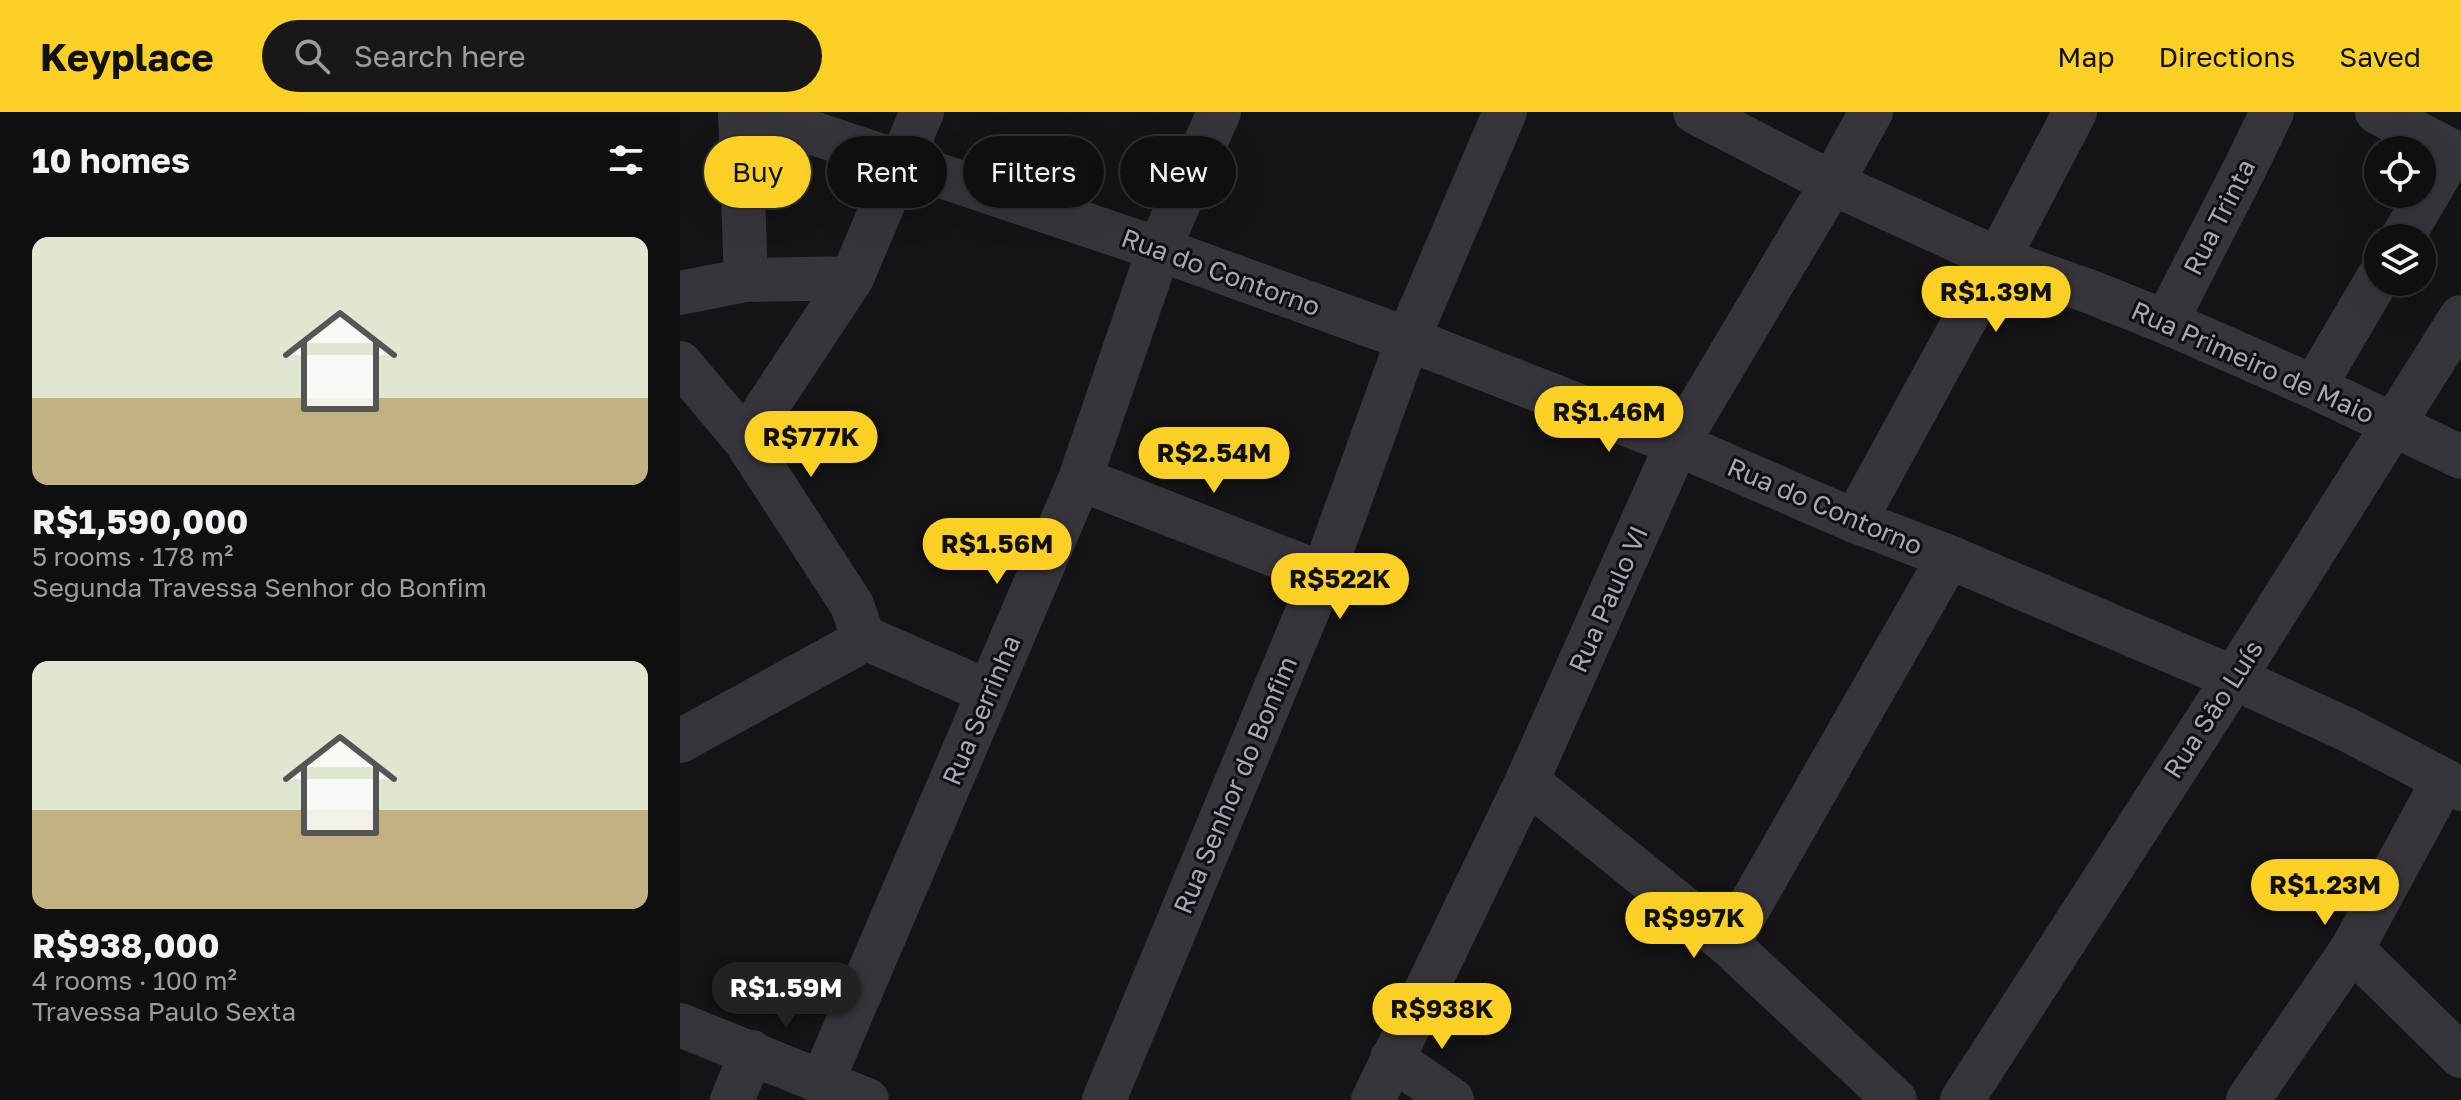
<!DOCTYPE html>
<meta charset="utf-8">
<style>
:root{--surface:#0f0f10;--page:#181819;--text:#f1f3f6;--muted:#9b9c9f;--line:#2f2f30;--accent:#fdd025}
body{margin:0;font-family:"Golos Text",sans-serif;background:var(--page);color:var(--text);height:100vh;display:flex;flex-direction:column;font-size:30px;white-space:nowrap}
*{box-sizing:border-box;margin:0}
p{font-size:26px;color:var(--muted)}
.icon{flex:none;width:44px;height:44px;fill:none;stroke:currentColor;stroke-width:2;stroke-linecap:round;stroke-linejoin:round}
.map{position:relative;flex:1;overflow:hidden}
.details{display:flex;flex-direction:column;background:var(--surface);width:680px}
.details>*{flex:none}
.hud{position:absolute;left:24px;top:24px;width:760px;height:72px;display:flex;gap:16px}
.controls{position:absolute;left:1684px;top:24px;display:grid;gap:16px}
.controls a{display:grid;place-items:center;width:72px;height:72px;border-radius:50%;background:var(--surface);box-shadow:0 8px 32px #0002,0 0 0 2px var(--line);font-size:40px}
.price{position:absolute;translate:-50% -68px;padding:0 18px;border-radius:28px;background:var(--accent);color:#111;font-size:26px;line-height:52px;filter:drop-shadow(0 2px 4px #0008)}
.price::after{content:'';position:absolute;left:50%;top:48px;width:24px;height:18px;margin-left:-12px;background:inherit;clip-path:polygon(0 0,100% 0,50% 100%)}
.price.current{background:#222;color:#fff}
ul{padding:0;list-style:none}
li{display:grid;align-content:center;gap:16px;height:424px;padding:0 32px}
li span{display:grid;place-items:center;height:248px;border-radius:16px;color:#555}
li>.icon{margin-inline-start:auto}
span .icon{width:144px;height:144px;fill:#fffc;stroke-width:1}
li b{font-size:34px}
h2{display:flex;justify-content:space-between;align-items:center;height:96px;padding:0 32px;font-size:34px}
.pill{padding:0 28px;border-radius:36px;background:var(--surface);box-shadow:0 8px 32px #0002,0 0 0 2px var(--line);font-size:28px;line-height:72px}
.pill.current{background:var(--accent);color:#111}
header{display:flex;align-items:center;gap:48px;box-sizing:border-box;height:112px;padding:0 40px;background:var(--accent);color:#111}
header strong{font-size:38px}
nav{display:flex;gap:44px;margin-inline-start:auto;font-size:28px}
.search{width:560px;height:72px;background:var(--page);display:flex;align-items:center;gap:20px;box-sizing:border-box;padding:0 28px;border-radius:44px;color:var(--muted);font-size:30px}
main{display:flex;flex:1;min-height:0}
.map>svg:first-child{display:block}
.lines{fill:none;stroke-linecap:round;stroke-linejoin:round}
.minor{stroke:#35353b;stroke-width:44}
.labels{text-anchor:middle;dominant-baseline:central;stroke-width:6;stroke-linejoin:round;paint-order:stroke}
.street-label{font-size:26px;fill:#a5a8b7;stroke:#0f0f11}
</style>
<header>
<strong>Keyplace</strong>
<div class="search"><svg class="icon" aria-label="search" viewBox="0 0 24 24"><circle cx="10" cy="10" r="6"/><path d="M15 15l6 6"/></svg>Search here</div>
<nav><a>Map</a><a>Directions</a><a>Saved</a></nav>
</header>
<main>
<section class="details">
<h2>10 homes<svg class="icon" aria-label="filters" viewBox="0 0 24 24"><path d="M4 7h16M4 17h16"/><circle cx="9" cy="7" r="2"/><circle cx="15" cy="17" r="2"/></svg></h2>
<ul>
<li><span style="background:linear-gradient(#dfe7d0 65%,#c2b280 0)"><svg class="icon" aria-label="home" viewBox="0 0 24 24"><path d="M3 11l9-7 9 7M6 9v11h12V9"/></svg></span><div><b>R$1,590,000</b><p>5 rooms · 178 m²</p><p>Segunda Travessa Senhor do Bonfim</p></div></li>
<li><span style="background:linear-gradient(#dfe7d0 60%,#c2b280 0)"><svg class="icon" aria-label="home" viewBox="0 0 24 24"><path d="M3 11l9-7 9 7M6 9v11h12V9"/></svg></span><div><b>R$938,000</b><p>4 rooms · 100 m²</p><p>Travessa Paulo Sexta</p></div></li>
</ul>
</section>
<div class="map">
<svg width="1781" height="988" viewBox="0 0 1781 988">
<rect width="100%" height="100%" fill="#141416"/>
<g class="lines">
<!-- minor -->
<path class="minor" d="M60,0L66,168
M87,0L107,12L142,24L479,137L728,227L997,332L1175,409L1269,445L1554,566L1668,618L1781,677
M1015,0L1152,71L1318,147L1411,180L1486,210L1634,275L1781,345
M1697,0L1781,44
M1722,126L1772,41
M0,181L66,168L172,166
M1486,210L1566,54L1592,0
M0,251L65,328L172,493L183,525
M1634,275L1698,166
M65,328L172,166L242,0
M400,367L643,462
M1175,409L1318,147L1395,0
M183,525L309,580
M0,629L173,534L183,525
M847,669L1048,832L1215,988
M1048,832L1269,445
M1672,837L1781,944
M0,913L187,988
M712,946L772,988
M142,970L400,367L479,137L539,0
M52,988L72,940
M424,988L643,462L728,227L825,0
M693,988L847,669L997,332L1152,71L1191,0
M1282,988L1554,566L1781,205
M1568,988L1672,837L1763,669"/>
</g>
<g class="labels">
<!-- street labels -->
<g class="street-label">
<text transform="translate(1539 105) rotate(-63)">Rua Trinta</text>
<text transform="translate(541 160) rotate(20)">Rua do Contorno</text>
<text transform="translate(1573 250) rotate(24)">Rua Primeiro de Maio</text>
<text transform="translate(1145 394) rotate(23)">Rua do Contorno</text>
<text transform="translate(928 487) rotate(-66)">Rua Paulo VI</text>
<text transform="translate(1533 597) rotate(-57)">Rua São Luís</text>
<text transform="translate(301 598) rotate(-67)">Rua Serrinha</text>
<text transform="translate(555 673) rotate(-67)">Rua Senhor do Bonfim</text>
</g>
</g>
</svg>
<div class="controls">
<a><svg class="icon" aria-label="locate" viewBox="0 0 24 24"><circle cx="12" cy="12" r="6"/><path d="M12 2v4M12 18v4M2 12h4M18 12h4"/></svg></a>
<a><svg class="icon" aria-label="layers" viewBox="0 0 24 24"><path d="M12 4l9 5-9 5-9-5zM3 14l9 5 9-5"/></svg></a>
</div>
<b class="price" style="left:1316px;top:222px">R$1.39M</b>
<b class="price" style="left:929px;top:342px">R$1.46M</b>
<b class="price" style="left:131px;top:367px">R$777K</b>
<b class="price" style="left:534px;top:383px">R$2.54M</b>
<b class="price" style="left:317px;top:474px">R$1.56M</b>
<b class="price" style="left:660px;top:509px">R$522K</b>
<b class="price" style="left:1645px;top:815px">R$1.23M</b>
<b class="price" style="left:1014px;top:848px">R$997K</b>
<b class="price current" style="left:106px;top:918px">R$1.59M</b>
<b class="price" style="left:762px;top:939px">R$938K</b>
<div class="hud">
<a class="pill current">Buy</a>
<a class="pill">Rent</a>
<a class="pill">Filters</a>
<a class="pill">New</a>
</div>
</div>
</main>
